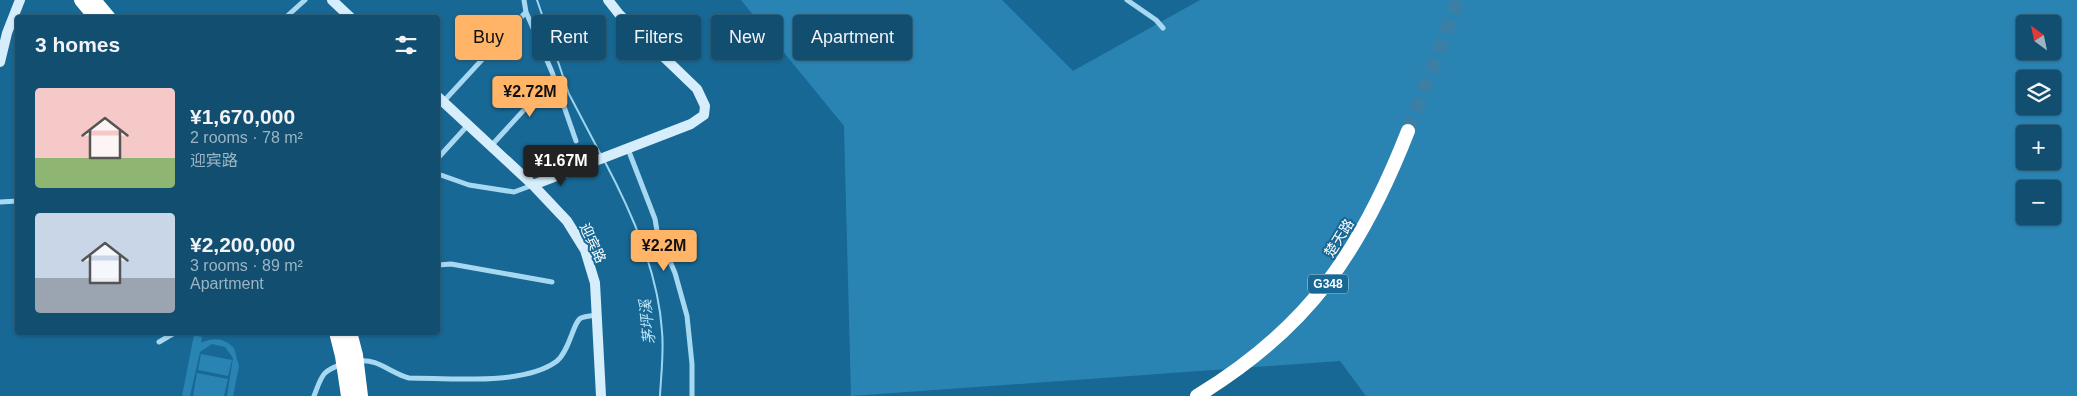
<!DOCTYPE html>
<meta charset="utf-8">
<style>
:root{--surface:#114e70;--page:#1e5878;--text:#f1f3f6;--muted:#9cb4c3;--line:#306583;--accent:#ffb467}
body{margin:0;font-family:Helvetica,"Noto Sans SC",sans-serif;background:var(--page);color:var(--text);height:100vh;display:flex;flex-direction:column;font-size:19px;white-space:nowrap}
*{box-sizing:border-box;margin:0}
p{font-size:16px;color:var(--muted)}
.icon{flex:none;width:28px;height:28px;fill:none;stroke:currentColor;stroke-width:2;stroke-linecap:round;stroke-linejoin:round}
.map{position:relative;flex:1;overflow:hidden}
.sheet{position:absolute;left:15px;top:15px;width:425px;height:320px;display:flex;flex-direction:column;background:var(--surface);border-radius:5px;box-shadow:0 1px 4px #0004,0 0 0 1px var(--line)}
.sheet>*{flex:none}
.banner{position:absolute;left:455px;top:15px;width:475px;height:45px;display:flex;gap:10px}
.needle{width:32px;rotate:327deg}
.buttons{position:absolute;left:2016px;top:15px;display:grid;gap:10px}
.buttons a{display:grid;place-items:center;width:45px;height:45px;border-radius:5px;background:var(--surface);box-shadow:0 1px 4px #0004,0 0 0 1px var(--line);font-size:25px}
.price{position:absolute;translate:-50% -42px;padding:0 11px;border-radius:5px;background:var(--accent);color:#111;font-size:16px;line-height:32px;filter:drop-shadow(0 1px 2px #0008)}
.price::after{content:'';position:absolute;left:50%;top:30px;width:15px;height:11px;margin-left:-8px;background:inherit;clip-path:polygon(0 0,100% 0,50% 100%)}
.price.on{background:#222;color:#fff}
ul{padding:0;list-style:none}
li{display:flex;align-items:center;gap:15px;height:125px;padding:0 20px}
li span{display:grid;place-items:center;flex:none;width:140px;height:100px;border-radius:5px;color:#555}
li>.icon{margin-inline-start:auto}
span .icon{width:60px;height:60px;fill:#fffc;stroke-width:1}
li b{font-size:21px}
h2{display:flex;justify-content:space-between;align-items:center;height:60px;padding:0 20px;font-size:21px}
.chip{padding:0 18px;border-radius:5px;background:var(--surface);box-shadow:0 1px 4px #0004,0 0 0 1px var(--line);font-size:18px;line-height:45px}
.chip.on{background:var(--accent);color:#111}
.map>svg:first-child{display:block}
.green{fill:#2a84b3;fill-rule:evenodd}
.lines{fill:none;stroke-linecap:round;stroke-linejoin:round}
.stream{stroke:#9ad6f4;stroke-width:2}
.highway-tunnel{stroke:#3a7fa5;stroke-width:14;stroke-dasharray:14 7;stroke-linecap:butt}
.street{stroke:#a7d8f1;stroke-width:5}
.secondary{stroke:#d6eefc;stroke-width:10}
.highway{stroke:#fff;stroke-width:14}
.labels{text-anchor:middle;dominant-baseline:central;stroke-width:4;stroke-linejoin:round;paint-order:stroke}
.shield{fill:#176895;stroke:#b9d2df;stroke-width:1}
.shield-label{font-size:12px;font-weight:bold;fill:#fff}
.street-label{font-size:14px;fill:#fff;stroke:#176895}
.water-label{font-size:15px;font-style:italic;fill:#bce4f9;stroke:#176895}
</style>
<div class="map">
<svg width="2077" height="396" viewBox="0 0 2077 396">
<rect width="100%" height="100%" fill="#176895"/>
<!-- green -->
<path class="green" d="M741,0H1002L1073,71L1200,0H2077V396H1366L1340,361L851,396L844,126ZM2025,24H2052V51H2025ZM2025,79H2052V106H2025ZM2025,134H2052V161H2025ZM2025,189H2052V216H2025Z
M194,335L202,337L201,343C213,337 224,338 234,348L239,366L233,396H227L233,358L225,347L212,344L200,352L190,396H182Z
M201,354L232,360L228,376L198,370Z
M197,373L228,379L224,396H193Z"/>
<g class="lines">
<!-- stream -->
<path class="stream" d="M537,0L569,94L601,155
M605,162C632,213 658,272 662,331C664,352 661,375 660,396"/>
<!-- highway-tunnel -->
<path class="highway-tunnel" d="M1408,131L1458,0"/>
<!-- street -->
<path class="street" d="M524,0L526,12L552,72L576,141
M1127,0L1156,20L1163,28
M285,18L305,0
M443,102L526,12
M491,146L554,77
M628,149L655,219L657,231L675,273L687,316L692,364V396
M438,158L468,125
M438,174L469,185L514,192L533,185
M0,202L18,201
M438,265L451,264L552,282
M159,342L176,332
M359,361C377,358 392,374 409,378C449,378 524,386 557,361C570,350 573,322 581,318C586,316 592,316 597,315
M314,396C322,376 321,371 343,364"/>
<!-- secondary -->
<path class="secondary" d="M332,0L351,18
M0,62L7,33L20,0
M438,97L533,185L567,221L585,250L595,283L601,396
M533,185L691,124L704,115L705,106L697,89L619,14L608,0"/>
<!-- highway -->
<path class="highway" d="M81,0L96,18
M94,0L109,18
M336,332L342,356L348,396
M350,332L356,355L361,396
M1197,396C1309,328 1361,251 1408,131"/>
</g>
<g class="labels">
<!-- shield labels -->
<rect class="shield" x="1308" y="274.5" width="40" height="19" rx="4"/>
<g class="shield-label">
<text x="1328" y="284">G348</text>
</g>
<!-- street labels -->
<g class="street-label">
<text transform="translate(1339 238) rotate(-58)">楚天路</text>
<text transform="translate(593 243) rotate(65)">迎宾路</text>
</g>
<!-- water labels -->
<g class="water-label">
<text transform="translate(647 322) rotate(-96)">茅坪溪</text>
</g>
</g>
</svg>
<div class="buttons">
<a><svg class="needle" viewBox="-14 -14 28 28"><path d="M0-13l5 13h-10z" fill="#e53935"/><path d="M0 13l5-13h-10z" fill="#9cb4c3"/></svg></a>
<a><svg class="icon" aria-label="layers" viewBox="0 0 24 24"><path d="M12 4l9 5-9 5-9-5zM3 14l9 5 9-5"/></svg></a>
<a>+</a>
<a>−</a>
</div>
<b class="price" style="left:530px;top:118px">¥2.72M</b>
<b class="price on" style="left:561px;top:187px">¥1.67M</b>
<b class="price" style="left:664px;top:272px">¥2.2M</b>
<div class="banner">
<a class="chip on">Buy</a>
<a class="chip">Rent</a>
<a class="chip">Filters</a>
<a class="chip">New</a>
<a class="chip">Apartment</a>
</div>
<section class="sheet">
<h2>3 homes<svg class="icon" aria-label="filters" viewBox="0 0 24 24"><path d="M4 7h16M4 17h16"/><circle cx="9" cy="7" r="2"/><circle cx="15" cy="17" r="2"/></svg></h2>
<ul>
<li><span style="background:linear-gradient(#f6c9c9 70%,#8fb573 0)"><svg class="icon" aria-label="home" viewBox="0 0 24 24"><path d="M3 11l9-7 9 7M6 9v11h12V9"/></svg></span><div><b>¥1,670,000</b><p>2 rooms · 78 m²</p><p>迎宾路</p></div></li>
<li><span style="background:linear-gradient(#c9d6e8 65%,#9aa5b1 0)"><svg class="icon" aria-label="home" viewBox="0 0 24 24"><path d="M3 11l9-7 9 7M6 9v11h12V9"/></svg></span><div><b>¥2,200,000</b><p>3 rooms · 89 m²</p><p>Apartment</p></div></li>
</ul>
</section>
</div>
